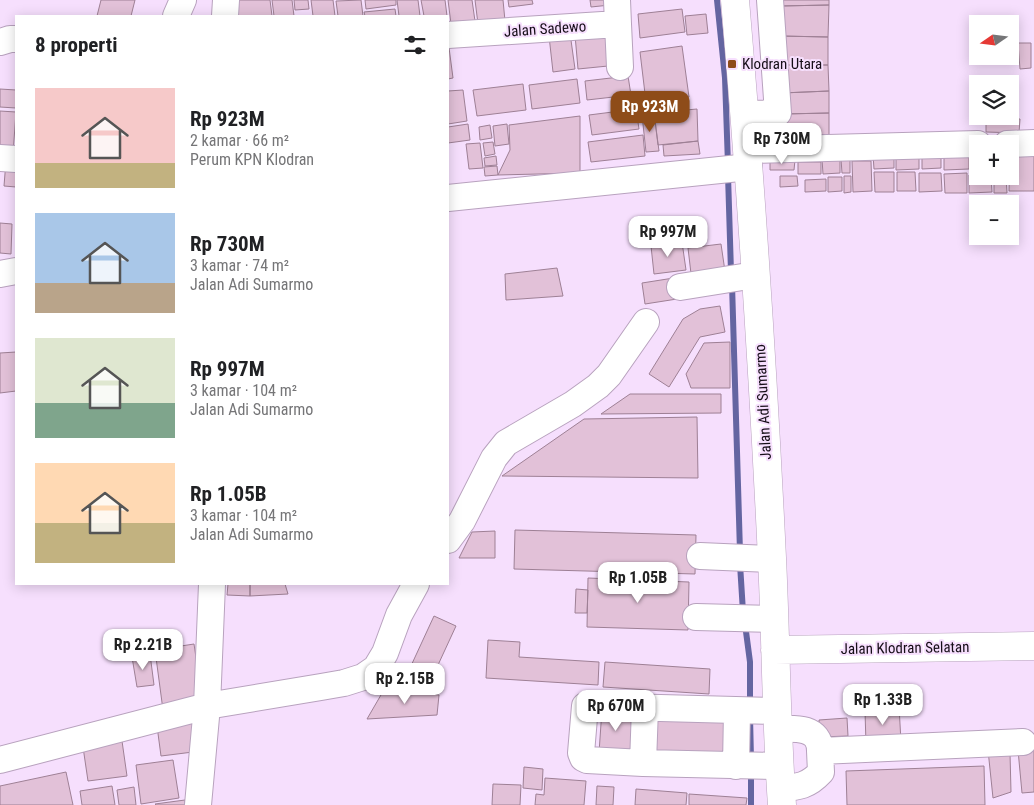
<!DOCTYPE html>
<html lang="id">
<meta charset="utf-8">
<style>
:root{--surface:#fff;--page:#f6f6f6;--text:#202124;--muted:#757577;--accent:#8e4c19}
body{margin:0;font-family:"Roboto Condensed",sans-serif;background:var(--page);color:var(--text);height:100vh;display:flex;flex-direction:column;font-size:19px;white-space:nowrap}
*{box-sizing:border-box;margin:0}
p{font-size:16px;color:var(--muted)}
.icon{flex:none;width:28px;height:28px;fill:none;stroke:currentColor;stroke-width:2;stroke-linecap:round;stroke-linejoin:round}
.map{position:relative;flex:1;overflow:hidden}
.details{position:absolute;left:15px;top:15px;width:434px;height:570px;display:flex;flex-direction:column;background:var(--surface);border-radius:0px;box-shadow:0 2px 12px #0003}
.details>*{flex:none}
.needle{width:32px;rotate:256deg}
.controls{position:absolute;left:969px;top:15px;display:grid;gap:10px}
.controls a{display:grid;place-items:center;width:50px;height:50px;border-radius:0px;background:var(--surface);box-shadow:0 2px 12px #0003;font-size:25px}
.price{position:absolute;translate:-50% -42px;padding:0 11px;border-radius:10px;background:#fff;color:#222;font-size:16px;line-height:32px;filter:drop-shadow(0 1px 2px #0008)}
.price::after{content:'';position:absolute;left:50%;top:30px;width:15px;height:11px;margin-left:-8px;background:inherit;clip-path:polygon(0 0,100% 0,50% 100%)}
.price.active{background:var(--accent);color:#fff}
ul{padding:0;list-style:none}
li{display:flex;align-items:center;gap:15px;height:125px;padding:0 20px}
li span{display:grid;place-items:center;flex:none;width:140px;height:100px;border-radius:0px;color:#555}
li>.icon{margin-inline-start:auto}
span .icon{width:60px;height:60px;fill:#fffc;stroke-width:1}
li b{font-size:21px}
h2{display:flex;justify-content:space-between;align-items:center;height:60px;padding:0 20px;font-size:21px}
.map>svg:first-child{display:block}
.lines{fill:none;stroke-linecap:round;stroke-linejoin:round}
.stream{stroke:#6465a1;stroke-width:6}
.building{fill:#e2c1d8;stroke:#9e8095}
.minor-casing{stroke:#b8a2be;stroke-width:28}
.major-casing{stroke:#b8a2be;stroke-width:29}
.minor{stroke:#fff;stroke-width:26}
.major{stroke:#fff;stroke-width:28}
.poi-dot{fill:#8e4c19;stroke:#f6dffd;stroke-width:2}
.labels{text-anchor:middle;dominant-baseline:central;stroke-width:4;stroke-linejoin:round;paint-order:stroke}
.street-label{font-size:15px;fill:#160e18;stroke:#f6dffd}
.poi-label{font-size:15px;fill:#160e18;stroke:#f6dffd;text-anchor:start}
</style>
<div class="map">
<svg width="1034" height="805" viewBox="0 0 1034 805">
<rect width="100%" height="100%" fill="#f6dffd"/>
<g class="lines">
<!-- stream -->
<path class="stream" d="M717,0L725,78L728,165
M728,175L731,272
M732,284L740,552
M740,564L743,612
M745,624L750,662V704
M750,716L751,759
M751,771V805"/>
</g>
<!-- building -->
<path class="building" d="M101,0H135L131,16H97Z
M236,0H270L272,16H238Z
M272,0H292L294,16H274Z
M294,0H308L309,9L295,10Z
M311,0H333L335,16H313Z
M361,0L363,16H338L336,1Z
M365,0H396V5L366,9Z
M397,0H418L420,16H399Z
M421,0H445L447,16H424Z
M448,0H472L475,21L451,24Z
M475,0H503L505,21L478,24Z
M508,0H532L533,4L509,7Z
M590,0H610V5L591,7Z
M780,0H829V5L780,6Z
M829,5L828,37L780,36V6Z
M395,9L396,16H365L364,12Z
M682,9L685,32L640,38L638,14Z
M706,14L708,33L687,35L685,16Z
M605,32L608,66L578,69L575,35Z
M570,33L575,69L553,72L549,36Z
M780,36L828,37V65H781Z
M448,40L453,78L448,79Z
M1018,43H1031V68L1020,69Z
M682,46L689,97L646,102L640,52Z
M781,65H828L829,91L782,93Z
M628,76L631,95L587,100L585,81Z
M577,79L580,103L532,109L529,85Z
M523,84L526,110L477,116L473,90Z
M0,89L16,90V108L0,107Z
M463,90L467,121L448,124V91Z
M829,91V113L783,114L782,93Z
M636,109L639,129L592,135L589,115Z
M697,109L698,141L658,145L654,113L684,115L686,110Z
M0,111L16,112L13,154L0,153Z
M654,113L659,151L646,152L642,115Z
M829,113V142H784L783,114Z
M580,116V173L498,175L510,150L509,125Z
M986,118L1020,119L1019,133L986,132Z
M468,124L470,140L448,143V127Z
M507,124L509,144L495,146L493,126Z
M490,125L492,138L480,140L479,127Z
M643,135L645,156L591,162L588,142Z
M698,141L700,154L664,156L663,145Z
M493,142L495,154L485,156L483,143Z
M480,143L483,168L469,169L466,144Z
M922,153H941V168L922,169Z
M944,154H969V169L944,170Z
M873,155H894V168L874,169Z
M496,156L497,165L485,166L484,158Z
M896,156H919V169L896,170Z
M971,156H978V172H972Z
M1010,156H1034V191H1009Z
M840,158V173L823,174L822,159Z
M841,159H850V173H842Z
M770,160H795L794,170H770Z
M6,161H16V187L4,186Z
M852,161H871L872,191L853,192Z
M798,162H821V174H798Z
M497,166L498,175L485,176L484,167Z
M874,172H894V192H875Z
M897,172H915L916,191H897Z
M919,173H941L942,191L919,192Z
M967,173V193H945L944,174Z
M969,175L991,176L992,192L969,193Z
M780,176H797L798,186L780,187Z
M844,176H851V192L844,193Z
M994,176H1006L1007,193H994Z
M828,177H842V191L828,192Z
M826,179V191L805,192V180Z
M0,223L12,224L11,254L0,253Z
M682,242L686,270L654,274L651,246Z
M721,244L726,278L692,282L688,248Z
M557,268L563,296L506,300L505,274Z
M680,277L677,299L645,304L642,283Z
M720,306L725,332L700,337L669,387L649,374L683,319L700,309Z
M730,342V388H691L686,374L704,343Z
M16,352V391L0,393V353Z
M630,394H721V413L601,414Z
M697,417L698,478L502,476L584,419Z
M515,530L696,535L695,574L514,569Z
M495,531V558H459L472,532Z
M588,578L689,582L688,630L587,627Z
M228,584H250V596L227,595Z
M250,584H285L288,594L250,596Z
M576,589L588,590L587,613H575Z
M434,616L456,626L432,678L410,668Z
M488,640L520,642L519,657L599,662L598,685L486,678Z
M194,644L203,705L163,710L155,650Z
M150,654L154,685L137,687L132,657Z
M605,662L710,669L709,694L603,687Z
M385,688L439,695L437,715L367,719Z
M899,706L901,742L866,744L865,711Z
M602,709L633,711L630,755L599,753Z
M656,717L729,719L728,753L655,751Z
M847,718L848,736L820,737L819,720Z
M197,720L201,751L161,756L157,726Z
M122,741L127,776L88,781L83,747Z
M1034,748V792L1022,793L1018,750Z
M988,750L1010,753L1011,792L993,798Z
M173,760L179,798L141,804L136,765Z
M984,766L985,805H847L846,771Z
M524,767L543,769L542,790L523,788Z
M66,772L73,805H0V786Z
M545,778L586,781L584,805H535L536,794L544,795Z
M493,784L521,785L520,805H492Z
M112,786L115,805H82L80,791Z
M597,786L614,787L613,805H596Z
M134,787L136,805H119L117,790Z
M636,789L687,793L686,805H635Z
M689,794L747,798L746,805H689Z
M185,800V805H156L155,804Z"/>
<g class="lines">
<defs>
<path id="minor" d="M176,16L183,0
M225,16L226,0
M618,24L620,67
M448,35L618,24L617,0
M0,42L10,39H16
M745,114L778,113L770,0
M1007,144L1034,143
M748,150L978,144
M0,158L16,159
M448,198L749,167
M0,274L16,271
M680,287L755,275
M448,540L462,521L494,458L506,443L573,404L598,386L609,375L646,322
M700,556L772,559
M696,617L774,619
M777,711L585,706L581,753L583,758L587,760L643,763L779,766
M778,729C796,728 820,727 820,751L1023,742
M0,760L207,706L321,687L344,683L363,677L376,668L385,653L399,615L416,584
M643,763L645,708
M736,766L737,711
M781,788C799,787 808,786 821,772L820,751
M198,805L207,706L212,584"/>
<path id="major" d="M735,0C751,186 763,372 772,558C776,640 776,723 782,805
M775,650L1034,646"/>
</defs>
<!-- minor casing -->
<use href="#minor" class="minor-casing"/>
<!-- major casing -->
<use href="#major" class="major-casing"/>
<!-- minor -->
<use href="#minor" class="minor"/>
<!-- major -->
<use href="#major" class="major"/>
</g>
<!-- markers -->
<rect class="poi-dot" x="727" y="59" width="10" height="10" rx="2.5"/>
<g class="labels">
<!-- street labels -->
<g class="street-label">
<text transform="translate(545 29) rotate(-4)">Jalan Sadewo</text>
<text transform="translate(763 402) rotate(-93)">Jalan Adi Sumarmo</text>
<text transform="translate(905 648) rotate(-1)">Jalan Klodran Selatan</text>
</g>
<!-- poi labels -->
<g class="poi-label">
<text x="742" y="64">Klodran Utara</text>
</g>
</g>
</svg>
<div class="controls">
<a><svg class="needle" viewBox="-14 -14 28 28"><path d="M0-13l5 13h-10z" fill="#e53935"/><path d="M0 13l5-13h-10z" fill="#757577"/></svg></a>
<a><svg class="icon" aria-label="layers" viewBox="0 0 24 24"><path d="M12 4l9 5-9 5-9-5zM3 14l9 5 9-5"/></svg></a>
<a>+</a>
<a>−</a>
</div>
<b class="price active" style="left:650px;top:133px">Rp 923M</b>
<b class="price" style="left:782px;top:165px">Rp 730M</b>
<b class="price" style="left:668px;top:258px">Rp 997M</b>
<b class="price" style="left:638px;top:604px">Rp 1.05B</b>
<b class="price" style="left:143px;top:671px">Rp 2.21B</b>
<b class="price" style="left:405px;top:705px">Rp 2.15B</b>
<b class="price" style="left:883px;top:726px">Rp 1.33B</b>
<b class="price" style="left:616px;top:732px">Rp 670M</b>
<section class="details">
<h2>8 properti<svg class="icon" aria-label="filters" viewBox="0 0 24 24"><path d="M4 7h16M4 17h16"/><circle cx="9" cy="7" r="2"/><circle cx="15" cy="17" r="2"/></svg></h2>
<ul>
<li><span style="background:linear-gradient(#f6c9c9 75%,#c2b280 0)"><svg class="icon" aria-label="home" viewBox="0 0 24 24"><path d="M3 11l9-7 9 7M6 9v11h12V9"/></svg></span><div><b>Rp 923M</b><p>2 kamar · 66 m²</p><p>Perum KPN Klodran</p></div></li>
<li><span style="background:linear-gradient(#a9c7e8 70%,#b9a48a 0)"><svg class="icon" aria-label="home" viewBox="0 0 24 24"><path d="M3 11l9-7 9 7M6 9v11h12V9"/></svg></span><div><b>Rp 730M</b><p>3 kamar · 74 m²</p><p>Jalan Adi Sumarmo</p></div></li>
<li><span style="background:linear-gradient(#dfe7d0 65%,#7fa58c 0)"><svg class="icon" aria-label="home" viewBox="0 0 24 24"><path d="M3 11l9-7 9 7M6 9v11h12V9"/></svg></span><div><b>Rp 997M</b><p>3 kamar · 104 m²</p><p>Jalan Adi Sumarmo</p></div></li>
<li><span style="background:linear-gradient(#ffd9b3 60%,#c2b280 0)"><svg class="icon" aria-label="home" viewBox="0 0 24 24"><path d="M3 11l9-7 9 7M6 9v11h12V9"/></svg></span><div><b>Rp 1.05B</b><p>3 kamar · 104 m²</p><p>Jalan Adi Sumarmo</p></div></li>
</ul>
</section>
</div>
